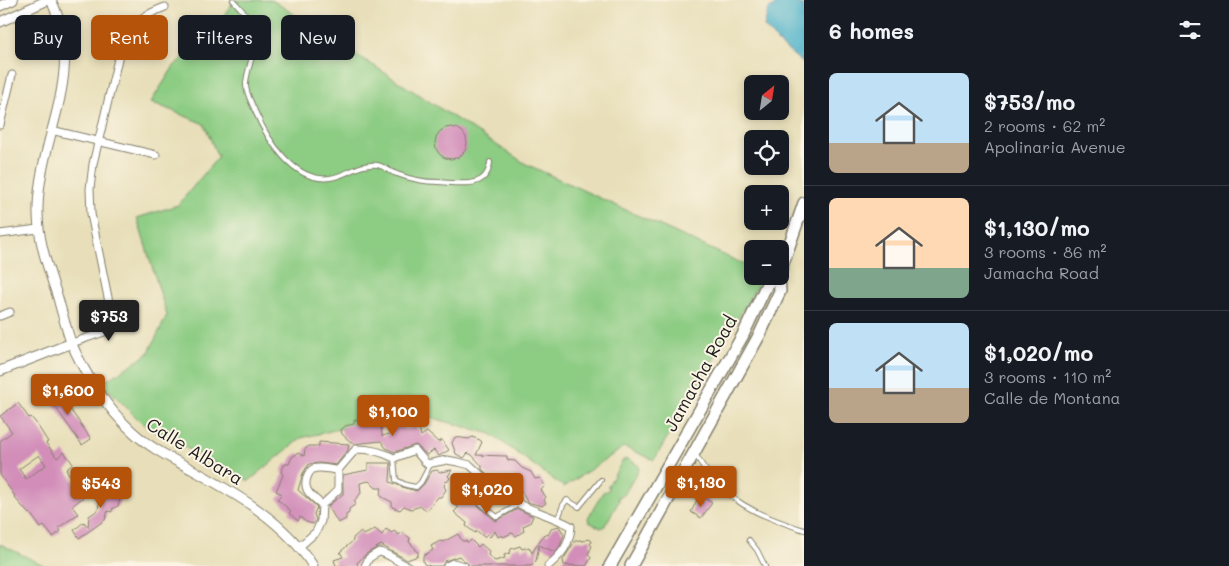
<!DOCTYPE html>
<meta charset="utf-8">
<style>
:root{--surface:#171b24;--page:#242831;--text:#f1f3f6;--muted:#9ea1a6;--line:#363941;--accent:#b45309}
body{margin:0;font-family:Mali,sans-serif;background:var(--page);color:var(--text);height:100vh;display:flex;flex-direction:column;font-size:19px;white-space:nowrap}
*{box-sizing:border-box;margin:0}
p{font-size:16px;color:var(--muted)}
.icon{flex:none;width:28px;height:28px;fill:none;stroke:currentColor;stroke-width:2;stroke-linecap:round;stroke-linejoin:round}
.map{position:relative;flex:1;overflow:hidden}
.drawer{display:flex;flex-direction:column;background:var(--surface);width:425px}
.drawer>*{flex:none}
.top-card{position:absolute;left:15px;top:15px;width:475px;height:45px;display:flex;gap:10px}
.needle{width:32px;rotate:30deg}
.controls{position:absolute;left:744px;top:75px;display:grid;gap:10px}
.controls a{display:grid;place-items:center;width:45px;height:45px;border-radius:8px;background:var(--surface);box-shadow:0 2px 8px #0003;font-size:25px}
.price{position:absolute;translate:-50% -42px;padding:0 11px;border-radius:5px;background:var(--accent);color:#fff;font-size:16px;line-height:32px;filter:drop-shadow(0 1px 2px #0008)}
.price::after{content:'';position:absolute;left:50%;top:30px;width:15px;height:11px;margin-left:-8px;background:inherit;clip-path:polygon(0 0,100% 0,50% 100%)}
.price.active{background:#222;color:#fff}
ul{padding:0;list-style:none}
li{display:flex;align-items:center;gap:15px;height:125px;padding:0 25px}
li+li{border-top:1px solid var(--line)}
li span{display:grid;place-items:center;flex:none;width:140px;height:100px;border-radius:8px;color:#555}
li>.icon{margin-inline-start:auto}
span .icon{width:60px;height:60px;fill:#fffc;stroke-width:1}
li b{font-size:21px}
h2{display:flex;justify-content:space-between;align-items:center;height:60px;padding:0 25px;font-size:21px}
.chip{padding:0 18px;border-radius:8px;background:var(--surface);box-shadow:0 2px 8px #0003;font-size:18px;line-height:45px}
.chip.active{background:var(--accent);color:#fff}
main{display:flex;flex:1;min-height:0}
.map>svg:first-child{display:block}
.green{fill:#8ccc83;stroke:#547450}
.water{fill:#49b0c9;stroke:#326672}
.building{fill:#d28db9;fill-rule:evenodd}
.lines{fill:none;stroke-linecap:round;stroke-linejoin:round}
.service-casing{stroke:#827e6b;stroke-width:6}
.minor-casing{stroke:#827e6b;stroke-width:9}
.tertiary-casing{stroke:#827e6b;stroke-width:11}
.primary-casing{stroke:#827e6b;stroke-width:14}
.service{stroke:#fff;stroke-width:4}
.minor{stroke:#fff;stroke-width:7}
.tertiary{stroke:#fff;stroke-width:9}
.primary{stroke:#fff;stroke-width:11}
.labels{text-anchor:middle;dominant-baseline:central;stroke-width:4;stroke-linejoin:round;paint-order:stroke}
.street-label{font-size:18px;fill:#1c1c1c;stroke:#fcf5e5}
</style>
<main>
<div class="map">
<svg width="804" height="566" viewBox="0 0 804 566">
<rect width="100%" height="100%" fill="#fcf5e5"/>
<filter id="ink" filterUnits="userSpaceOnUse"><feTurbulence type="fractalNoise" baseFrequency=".02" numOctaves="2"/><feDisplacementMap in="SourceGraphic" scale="10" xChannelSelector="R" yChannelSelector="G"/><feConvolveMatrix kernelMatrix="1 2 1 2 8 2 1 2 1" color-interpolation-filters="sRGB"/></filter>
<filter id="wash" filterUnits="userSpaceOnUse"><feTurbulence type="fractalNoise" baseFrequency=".0096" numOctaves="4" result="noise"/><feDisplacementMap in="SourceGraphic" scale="20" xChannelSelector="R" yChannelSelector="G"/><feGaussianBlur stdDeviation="1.12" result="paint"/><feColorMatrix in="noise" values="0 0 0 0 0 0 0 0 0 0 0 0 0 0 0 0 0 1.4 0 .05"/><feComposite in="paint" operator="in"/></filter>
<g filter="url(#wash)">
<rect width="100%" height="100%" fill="#e8dfba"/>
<!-- green -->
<path class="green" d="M234,0H272L526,164L752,268V276H763L654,460L624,447L564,487L491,434L411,412L301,438L249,481L146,427L102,383L148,354L167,315L137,218L178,205L218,157L204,124L151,102L174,66L213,33Z
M628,459L638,465L639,469L624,495L618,497L619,501L604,527L601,528L589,522L588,518L603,492L609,490L608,486L623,460Z
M0,544L43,565V566H0Z"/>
<!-- water -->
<path class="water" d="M782,0H790L804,6V64L780,44L764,27L768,10Z"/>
<g id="blocks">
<!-- building -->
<path class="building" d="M435 143a16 16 0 1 1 32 0a16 16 0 1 1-32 0Z
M54,386L91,439L82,445L45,392Z
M18,403L29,418L31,417L36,423L48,442L46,443L57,458L64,452L73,464L66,470L85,496L72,506L78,514L58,528L61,531L53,537L44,526L41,528L30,513L29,514L14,497L15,496L0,475V441L12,432L0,416ZM39,455L46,465L26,479L19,469Z
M367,419V422H377L381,426L382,436L393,433V429L402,426L405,429L415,427L420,431L421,436L427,432L438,442L442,440L449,450L439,456L434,450L427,455L416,445L394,452L386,448L381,441L353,444L342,434L341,430L345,426L354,424V420Z
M455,437L469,439L472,437L480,440L482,442L476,455L507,456V460L515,461L522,468L531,472L535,479L540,478L545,486L541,490L546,497L544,500L546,503L542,506L527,502L514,477L489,476L482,469V466L472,455L468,453L464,458L456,454L452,443Z
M319,442L349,444L348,450L336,465L319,463L309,464L303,473L298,490L317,507L314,514L316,520L313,524L306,522L300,517L298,521L289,513L291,511L277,499L282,494L276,491L283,475L281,472L285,464H289L292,457L298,453L304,456L305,449L309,446H319Z
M368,463H391L390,482L405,488L417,491L424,484L432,471L437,470L440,472L452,470L448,476L450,478L447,482L446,481L444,486L446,490L441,497H438L427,511L421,506L411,509L404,506L400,510L392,507V502L382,497L380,494L382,488H376L369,481L360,483L361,493L354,501L356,504L349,509V513L346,515V519L338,523L328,506L343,494V475L368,470Z
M464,476L471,479L468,486L479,491L475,499V503L496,521L518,509L533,516L530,523L523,526L524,531L516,536L512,533L503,537L502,535L498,537L495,531L490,537L487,534L484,537L477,531L475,533L466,526L467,523L454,512L459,507L453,504Z
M106,484L116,486L115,489L118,490L121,496L118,506L112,509V512L108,511L105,520L79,538L74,530L84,522L88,527L89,516L98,510L101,492H99L100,487L105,488Z
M704,498L712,503L701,518L691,512L697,500L702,503Z
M559,526L564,535L560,546L555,552L539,545L536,561L531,566H470L459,556L445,561L442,566H430L424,564L423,561V556L433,550L431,546L440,541L443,542L458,534L462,541H466L468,543L471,540L478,547L481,544L489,551L488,555L495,561L505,558L504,555L510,553L511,549L520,546L522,549L529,547L532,553L544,534L548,535L552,528Z
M375,529L382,535L386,529L392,533L394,531L399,535L402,532L410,538L409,542L416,549L415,550L418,552V556L407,560L381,545L366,554L357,563L358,566H336L334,560L343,557L340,552L353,541V538L360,532L364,535Z
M589,539L592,541L590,544L592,546L588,554L591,558L586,566L564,565L563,560L575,541L580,540L583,541Z"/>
</g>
</g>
<g filter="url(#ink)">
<use href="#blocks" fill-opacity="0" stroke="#827e6b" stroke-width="1"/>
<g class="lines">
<defs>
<path id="service" d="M233,0C239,7 251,19 254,27C260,42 247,67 246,83C245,92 252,103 255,111C267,139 294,183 330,178C346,176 359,163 377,165C384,166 390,172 397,174C410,179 425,182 438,182C459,183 488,190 490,162
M696,455C701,465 707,472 714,480C740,509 768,518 804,530
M394,458L396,480L406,485L416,487L421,482L431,463
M487,481L478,501L497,517L519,504
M558,519L563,505L567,500L579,507L601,480
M749,540L757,550L765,566"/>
<path id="minor" d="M0,125L12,75
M51,130L156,155
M0,234L38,229
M0,316L10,312
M72,343L107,331L113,322L91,214L90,189L93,164L123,38C133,21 147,14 165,7
M322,505C312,496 301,490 308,475C309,473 311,470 313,469C319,466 332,470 338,470
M300,546L316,532L321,521L322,505L338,490V470L356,449C370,449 381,451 394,458L415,450L427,464L447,460L458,462L470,465L487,481L511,482L519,504C536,512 554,517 571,526C570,545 562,554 548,566
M365,566L369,558L379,552C388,553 397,562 408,566
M447,566L453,563L464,566"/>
<path id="tertiary" d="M51,0C87,73 40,133 38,207C37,239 48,268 58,298C62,313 66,328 71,342C84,373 107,409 133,432C150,448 173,459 193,470C238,495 285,522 313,566
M0,6L13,0
M0,22L48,0
M0,371L72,343"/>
<path id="primary" d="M780,272L804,203
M610,566L743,335L767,284L776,276
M631,566L760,334L780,291L779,276"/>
</defs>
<!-- service casing -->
<use href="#service" class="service-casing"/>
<!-- minor casing -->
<use href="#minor" class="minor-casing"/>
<!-- tertiary casing -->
<use href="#tertiary" class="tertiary-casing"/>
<!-- primary casing -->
<use href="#primary" class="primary-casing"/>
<!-- service -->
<use href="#service" class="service"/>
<!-- minor -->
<use href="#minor" class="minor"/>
<!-- tertiary -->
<use href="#tertiary" class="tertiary"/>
<!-- primary -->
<use href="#primary" class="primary"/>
</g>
</g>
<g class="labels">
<!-- street labels -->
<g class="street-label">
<text transform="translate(700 373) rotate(-61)">Jamacha Road</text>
<text transform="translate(195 451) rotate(32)">Calle Albara</text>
</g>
</g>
</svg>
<div class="controls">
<a><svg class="needle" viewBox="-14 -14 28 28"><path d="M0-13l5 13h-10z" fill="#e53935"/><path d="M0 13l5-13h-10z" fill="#9ea1a6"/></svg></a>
<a><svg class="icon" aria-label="locate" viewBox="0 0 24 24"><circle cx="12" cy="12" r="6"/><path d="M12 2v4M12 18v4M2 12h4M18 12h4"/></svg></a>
<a>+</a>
<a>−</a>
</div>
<b class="price active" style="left:109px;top:342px">$753</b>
<b class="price" style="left:68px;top:416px">$1,600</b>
<b class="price" style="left:393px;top:437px">$1,100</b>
<b class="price" style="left:701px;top:508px">$1,130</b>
<b class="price" style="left:101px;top:509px">$543</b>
<b class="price" style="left:487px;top:515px">$1,020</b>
<div class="top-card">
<a class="chip">Buy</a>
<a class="chip active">Rent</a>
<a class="chip">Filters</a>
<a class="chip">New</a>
</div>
</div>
<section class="drawer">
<h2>6 homes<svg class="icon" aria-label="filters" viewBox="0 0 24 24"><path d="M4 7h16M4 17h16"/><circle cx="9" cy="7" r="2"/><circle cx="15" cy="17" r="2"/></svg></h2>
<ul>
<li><span style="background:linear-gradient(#bfe0f5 70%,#b9a48a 0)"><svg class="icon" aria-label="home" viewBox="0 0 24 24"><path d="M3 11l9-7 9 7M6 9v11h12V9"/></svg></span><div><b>$753/mo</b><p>2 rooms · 62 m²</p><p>Apolinaria Avenue</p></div></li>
<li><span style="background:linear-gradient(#ffd9b3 70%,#7fa58c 0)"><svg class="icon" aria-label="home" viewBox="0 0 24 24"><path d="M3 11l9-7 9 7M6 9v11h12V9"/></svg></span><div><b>$1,130/mo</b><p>3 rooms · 86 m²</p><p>Jamacha Road</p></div></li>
<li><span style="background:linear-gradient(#bfe0f5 65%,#b9a48a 0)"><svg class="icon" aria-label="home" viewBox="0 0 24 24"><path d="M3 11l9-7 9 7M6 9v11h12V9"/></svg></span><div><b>$1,020/mo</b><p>3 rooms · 110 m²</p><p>Calle de Montana</p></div></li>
</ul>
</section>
</main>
